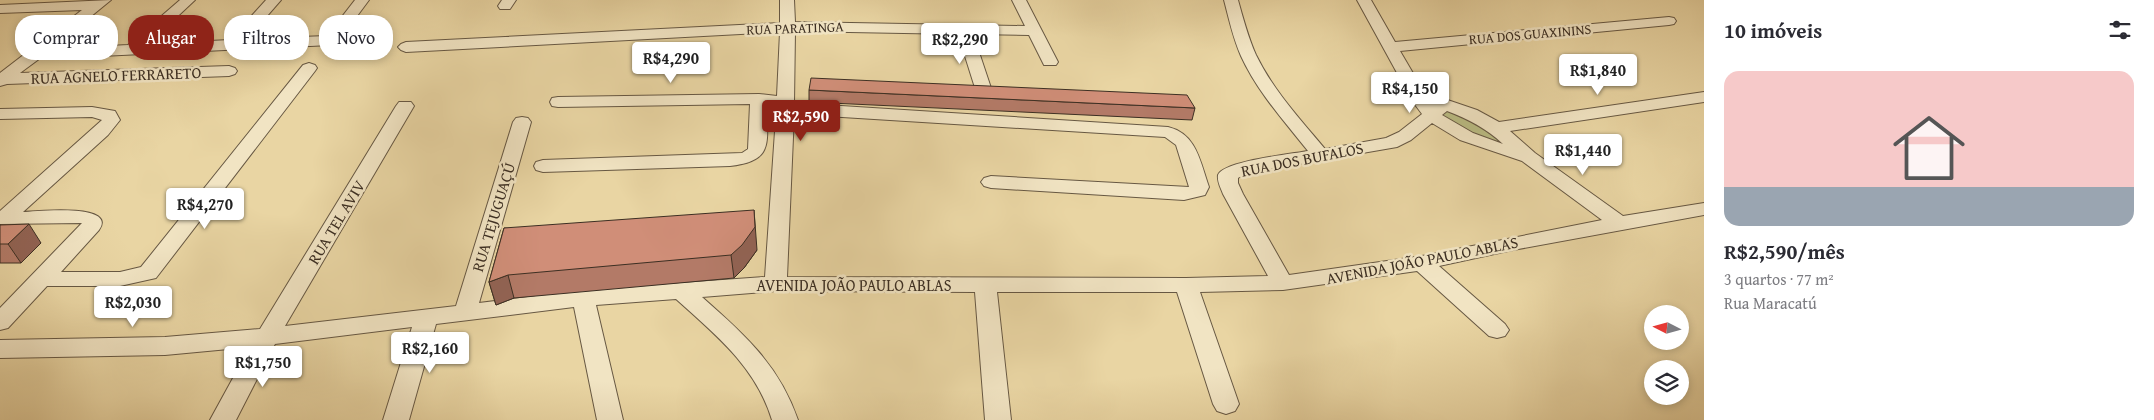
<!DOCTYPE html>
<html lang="pt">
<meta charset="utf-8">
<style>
:root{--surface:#fff;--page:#f2f2f3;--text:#2b2b33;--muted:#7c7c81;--accent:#8f2418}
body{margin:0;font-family:"Gentium Book Plus",serif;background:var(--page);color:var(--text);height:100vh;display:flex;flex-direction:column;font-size:19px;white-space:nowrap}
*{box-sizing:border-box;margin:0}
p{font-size:16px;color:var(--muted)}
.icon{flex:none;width:28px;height:28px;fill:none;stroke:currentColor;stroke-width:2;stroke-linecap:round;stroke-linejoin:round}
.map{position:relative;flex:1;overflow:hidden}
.drawer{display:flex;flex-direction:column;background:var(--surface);width:450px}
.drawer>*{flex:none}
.top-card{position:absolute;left:15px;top:15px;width:475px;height:45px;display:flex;gap:10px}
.needle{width:32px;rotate:276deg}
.tools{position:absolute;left:1644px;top:305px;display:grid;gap:10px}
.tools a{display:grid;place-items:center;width:45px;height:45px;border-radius:50%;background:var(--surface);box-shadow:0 2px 8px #0003;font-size:25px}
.price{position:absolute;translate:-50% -42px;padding:0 11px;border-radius:5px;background:#fff;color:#222;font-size:16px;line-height:32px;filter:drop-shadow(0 1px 2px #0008)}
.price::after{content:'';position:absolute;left:50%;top:30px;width:15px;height:11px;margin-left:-8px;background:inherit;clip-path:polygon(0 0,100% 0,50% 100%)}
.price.on{background:var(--accent);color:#fff}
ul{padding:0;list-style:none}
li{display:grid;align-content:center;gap:10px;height:265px;padding:0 20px}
li span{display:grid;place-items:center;height:155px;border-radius:15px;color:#555}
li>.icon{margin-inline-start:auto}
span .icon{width:90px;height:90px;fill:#fffc;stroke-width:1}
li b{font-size:21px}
h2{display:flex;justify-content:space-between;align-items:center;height:60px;padding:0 20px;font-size:21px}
.tag{padding:0 18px;border-radius:20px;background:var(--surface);box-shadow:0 2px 8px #0003;font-size:18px;line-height:45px}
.tag.on{background:var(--accent);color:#fff}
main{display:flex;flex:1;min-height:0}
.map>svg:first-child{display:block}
.green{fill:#babc83;stroke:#7b7653}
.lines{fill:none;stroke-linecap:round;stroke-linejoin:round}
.minor-casing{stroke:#675843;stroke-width:2}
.minor{fill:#f1e4c3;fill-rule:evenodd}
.wall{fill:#b37a67;stroke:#3c2f23}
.shaded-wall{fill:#926354;stroke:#3c2f23}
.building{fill:#d08e78;stroke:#3c2f23}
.labels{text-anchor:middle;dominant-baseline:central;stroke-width:5;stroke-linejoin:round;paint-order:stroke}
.far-street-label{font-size:14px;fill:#3c2f23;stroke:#f1e4c3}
.street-label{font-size:16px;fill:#3c2f23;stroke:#f1e4c3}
</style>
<main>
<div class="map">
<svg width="1704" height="420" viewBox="0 0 1704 420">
<rect width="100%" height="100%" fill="#e9d5a3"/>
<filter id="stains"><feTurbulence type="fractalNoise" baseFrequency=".004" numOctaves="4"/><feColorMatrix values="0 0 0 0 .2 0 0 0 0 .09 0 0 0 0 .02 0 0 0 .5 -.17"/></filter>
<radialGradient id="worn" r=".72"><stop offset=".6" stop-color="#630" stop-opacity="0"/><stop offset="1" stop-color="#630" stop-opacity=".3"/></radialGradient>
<!-- green -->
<path class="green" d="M1446,111L1462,113L1502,139L1495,142L1466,130L1442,117V113Z"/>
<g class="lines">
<defs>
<path id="minor" d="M111,0L51,49L128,45L180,0H195L148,44L230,40L266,0H281L247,39L327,36L355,0H369L343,35H376L379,38L376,41L371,43L39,59L20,73L229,66L235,68L237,71L235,74L229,76L7,84L0,86V73L82,10L0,13V5Z
M502,0H516L510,9H500L498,6Z
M780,0H794L795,22L1025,26L1012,0H1026L1058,62L1056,65H1044L1029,35L973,34L992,91L990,95H978L976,91L958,34L795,31L794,103L1168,127C1197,134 1200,162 1209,187L1205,195L1184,200L991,188L984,186L981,182L984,178L991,176L1189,187L1176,145L1165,137L794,114L787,277L1186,278L1268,276L1223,194C1221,188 1217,182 1218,175C1223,161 1292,154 1308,151C1284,121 1257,91 1241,56C1233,38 1229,19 1224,0H1238C1243,18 1248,37 1256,55C1273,90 1300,119 1325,149L1386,138L1399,132L1422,114L1413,102L1357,0H1371L1395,42L1669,17L1674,18L1676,21L1674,24L1669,25L1400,51L1424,92L1477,110L1499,122L1704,92V102L1510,131L1535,153L1623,216L1704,203V215L1513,250L1439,266L1505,324L1509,330L1505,336L1497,338L1489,336L1417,271L1283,290L1200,292L1239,404L1235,411L1226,414L1217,411L1213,404L1177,292H997L1011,420H985L975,292L776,291L702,297C744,334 779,365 798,420H772C756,367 716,335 676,299L596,305L623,420H597L574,307L436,324L409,420H383L412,327L275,344L236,420H210L250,347L165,355L0,358V340L165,337L260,329L396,106L399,102H411L414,106L285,326L456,306L513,122L516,118L522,117L528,118L531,122L479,303L583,290L765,277L777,102L767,104C766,141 776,161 730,166L543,172L536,170L534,166L536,162L543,160L742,153L748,149L750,104L558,107L552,106L550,102L552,98L558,97L759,94L777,96L780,32L406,52L401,50L398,47L401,44L406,42L780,23ZM1447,111C1468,119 1486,128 1503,144L1473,133L1442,115ZM1432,123L1460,140L1522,161L1602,220L1422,256L1289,275L1243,194L1238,183V178L1247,173L1397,147L1411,140Z
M309,63L315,65L317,68L315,71L156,278L120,286H47L8,328L0,330V308L82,223L0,224V211L102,120L92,117L0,119V109L92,107L115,111L120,120L108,135L23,212C36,211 118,203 99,230L61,272H120L141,267L303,65Z"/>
</defs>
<!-- minor casing -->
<use href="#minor" class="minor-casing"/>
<!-- minor -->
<use href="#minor" class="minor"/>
</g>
<!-- wall -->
<path class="wall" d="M809,90L1195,108L1192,120L809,102Z
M0,225L41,243L21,263H0Z
M504,228L757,250L744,268L734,278L514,298L496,305L489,282Z"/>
<!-- shaded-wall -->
<path class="shaded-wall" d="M754,210L757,250L744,268L734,278L731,255Z
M29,224L41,243L21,263L8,244Z
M508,275L514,298L496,305L489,282Z"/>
<!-- building -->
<path class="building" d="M811,78L1187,95L1195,108L809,90Z
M754,210L755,227L742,245L731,255L508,275L489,282L504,228Z
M29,224L8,244H0V225Z"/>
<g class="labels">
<!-- far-street labels -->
<g class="far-street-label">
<text transform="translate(795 28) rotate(-2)">RUA PARATINGA</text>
<text transform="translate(1530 34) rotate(-5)">RUA DOS GUAXININS</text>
</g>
<!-- street labels -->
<g class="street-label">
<text transform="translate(116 75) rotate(-2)">RUA AGNELO FERRARETO</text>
<text transform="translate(1302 159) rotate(-11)">RUA DOS BUFALOS</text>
<text transform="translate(493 217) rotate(-73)">RUA TEJUGUAÇÚ</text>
<text transform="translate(336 222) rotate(-59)">RUA TEL AVIV</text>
<text transform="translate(1422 260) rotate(-11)">AVENIDA JOÃO PAULO ABLAS</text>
<text x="854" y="285">AVENIDA JOÃO PAULO ABLAS</text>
</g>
</g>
<rect width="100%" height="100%" filter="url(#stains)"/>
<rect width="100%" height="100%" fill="url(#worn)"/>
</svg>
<div class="tools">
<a><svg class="needle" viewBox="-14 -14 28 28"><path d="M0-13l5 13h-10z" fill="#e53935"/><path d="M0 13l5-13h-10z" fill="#7c7c81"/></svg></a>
<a><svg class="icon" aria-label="layers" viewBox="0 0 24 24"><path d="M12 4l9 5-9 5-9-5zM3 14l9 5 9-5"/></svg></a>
</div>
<b class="price" style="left:960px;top:65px">R$2,290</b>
<b class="price" style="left:671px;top:84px">R$4,290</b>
<b class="price" style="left:1598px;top:96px">R$1,840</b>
<b class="price" style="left:1410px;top:114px">R$4,150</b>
<b class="price on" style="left:801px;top:142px">R$2,590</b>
<b class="price" style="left:1583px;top:176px">R$1,440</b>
<b class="price" style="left:205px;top:230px">R$4,270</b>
<b class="price" style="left:133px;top:328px">R$2,030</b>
<b class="price" style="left:430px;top:374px">R$2,160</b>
<b class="price" style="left:263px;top:388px">R$1,750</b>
<div class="top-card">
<a class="tag">Comprar</a>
<a class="tag on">Alugar</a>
<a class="tag">Filtros</a>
<a class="tag">Novo</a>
</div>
</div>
<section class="drawer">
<h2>10 imóveis<svg class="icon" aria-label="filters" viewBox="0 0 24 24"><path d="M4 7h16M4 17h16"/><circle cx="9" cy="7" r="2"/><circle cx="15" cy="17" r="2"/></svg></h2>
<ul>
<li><span style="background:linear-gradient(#f6c9c9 75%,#9aa5b1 0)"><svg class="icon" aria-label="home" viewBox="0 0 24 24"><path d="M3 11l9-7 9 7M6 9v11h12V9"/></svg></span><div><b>R$2,590/mês</b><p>3 quartos · 77 m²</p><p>Rua Maracatú</p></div></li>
</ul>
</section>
</main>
